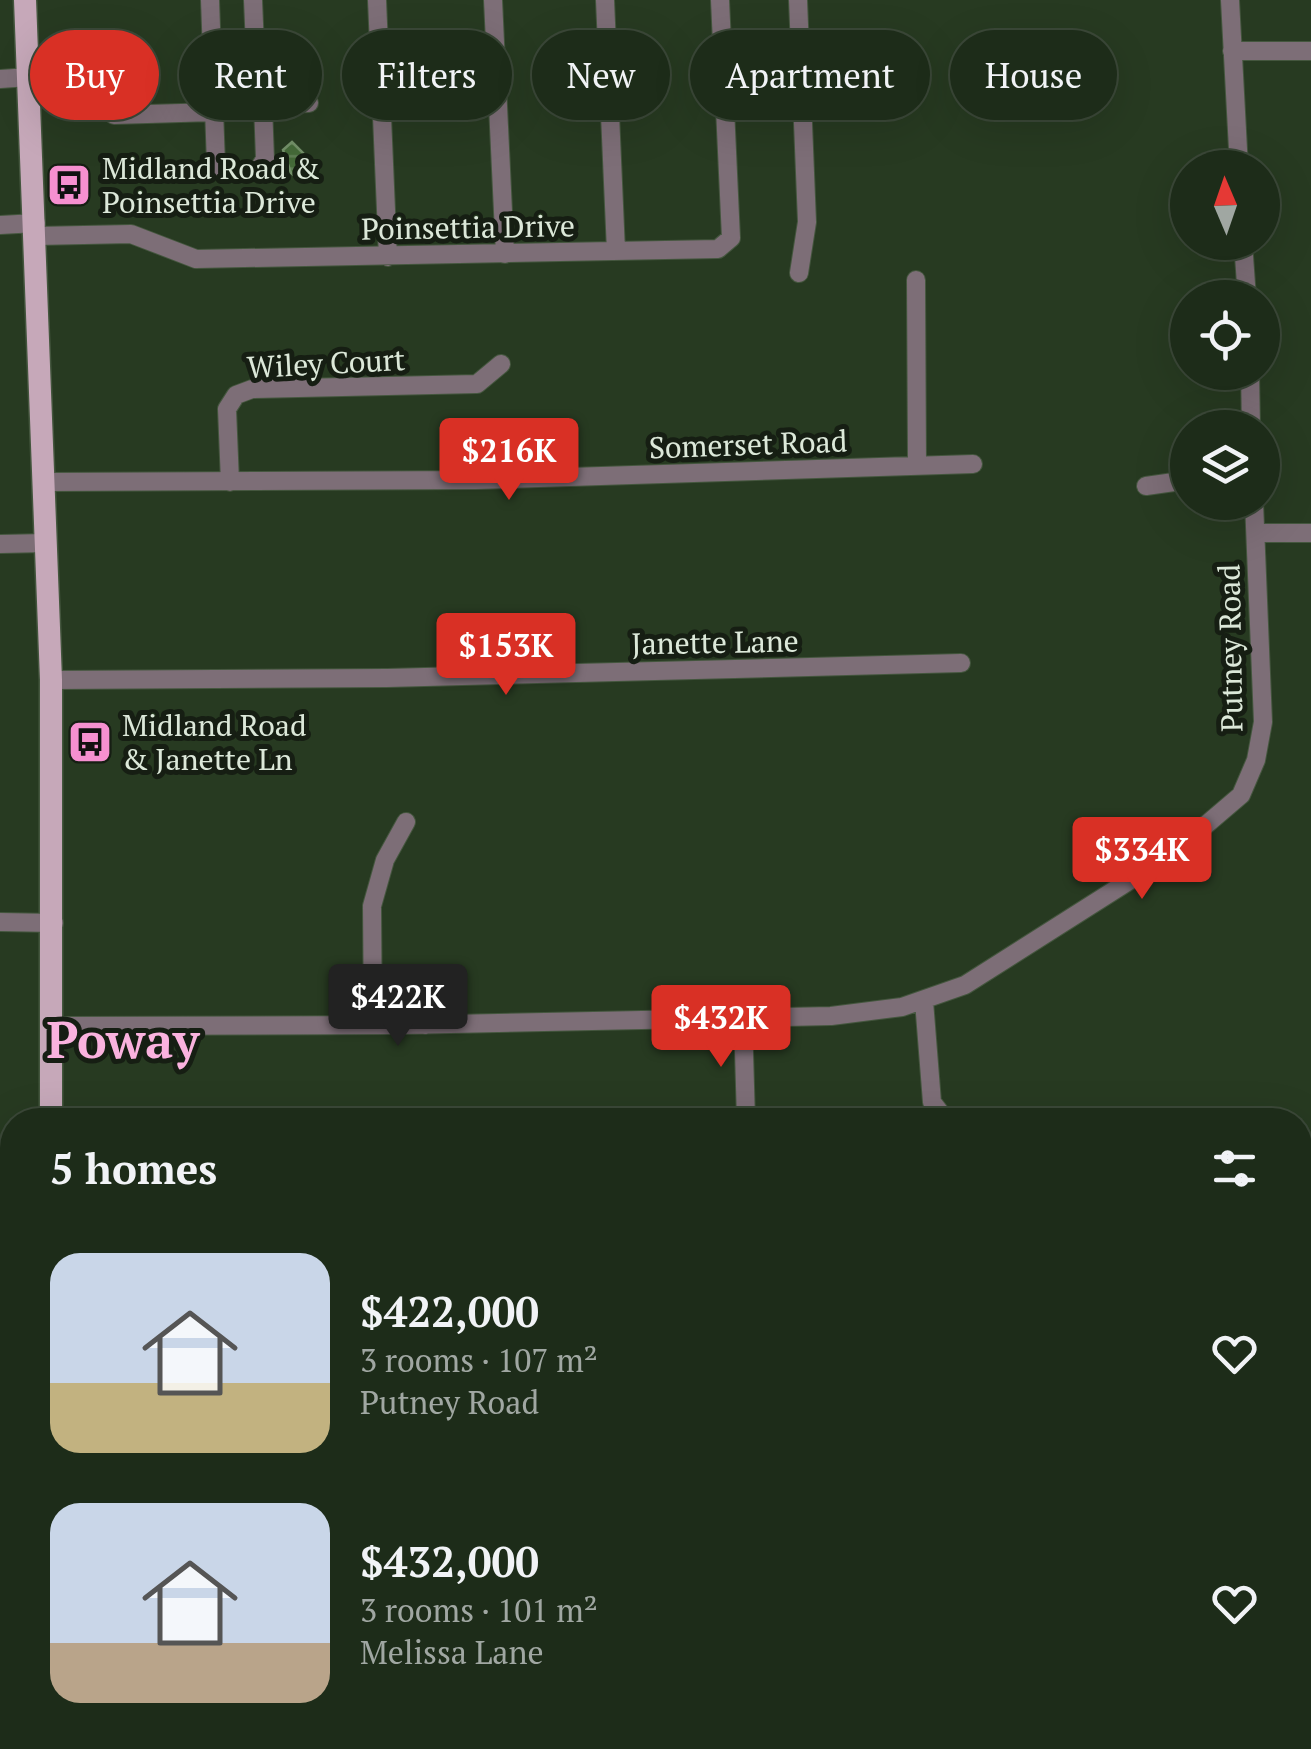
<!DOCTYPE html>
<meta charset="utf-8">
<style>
:root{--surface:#1d2c19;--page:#253422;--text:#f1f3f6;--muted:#a0a7a2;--line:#3b4838;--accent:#d93025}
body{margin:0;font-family:"PT Serif",serif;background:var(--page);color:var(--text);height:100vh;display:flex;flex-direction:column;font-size:38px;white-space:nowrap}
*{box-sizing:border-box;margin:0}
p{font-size:32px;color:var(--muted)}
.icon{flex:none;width:55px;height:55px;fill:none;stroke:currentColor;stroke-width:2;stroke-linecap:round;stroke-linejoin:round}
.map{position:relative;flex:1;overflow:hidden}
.drawer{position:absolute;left:0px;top:1108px;width:1312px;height:642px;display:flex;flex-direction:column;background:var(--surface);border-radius:40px 40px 0 0;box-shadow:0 10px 40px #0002,0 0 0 2px var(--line)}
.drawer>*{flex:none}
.banner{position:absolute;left:30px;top:30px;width:1252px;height:90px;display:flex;gap:20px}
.needle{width:65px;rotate:358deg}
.controls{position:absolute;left:1170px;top:150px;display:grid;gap:20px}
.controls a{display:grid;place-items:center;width:110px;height:110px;border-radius:50%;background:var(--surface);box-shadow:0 10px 40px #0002,0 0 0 2px var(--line);font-size:50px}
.price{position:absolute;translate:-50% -85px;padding:0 22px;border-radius:10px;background:var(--accent);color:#fff;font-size:32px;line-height:65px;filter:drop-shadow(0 2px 5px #0008)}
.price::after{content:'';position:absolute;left:50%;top:60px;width:30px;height:22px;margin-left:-15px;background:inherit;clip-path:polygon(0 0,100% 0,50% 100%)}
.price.active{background:#222;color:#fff}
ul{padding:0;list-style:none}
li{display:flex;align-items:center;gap:30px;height:250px;padding:0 50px}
li span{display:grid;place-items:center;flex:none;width:280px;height:200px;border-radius:30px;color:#555}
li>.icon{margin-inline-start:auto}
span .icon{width:120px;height:120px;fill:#fffc;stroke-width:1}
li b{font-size:42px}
h2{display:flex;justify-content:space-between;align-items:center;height:120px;padding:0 50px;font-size:42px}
.chip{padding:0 35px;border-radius:45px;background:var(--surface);box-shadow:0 10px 40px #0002,0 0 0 2px var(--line);font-size:35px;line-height:90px}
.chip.active{background:var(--accent);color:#fff}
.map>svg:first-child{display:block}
.grass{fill:url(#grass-tufts)}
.water{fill:url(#water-rules);stroke:#728f68;stroke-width:2.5}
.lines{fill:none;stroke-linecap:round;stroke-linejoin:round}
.minor-casing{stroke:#44563e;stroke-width:20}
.major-casing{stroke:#44563e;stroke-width:25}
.minor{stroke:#7d6e77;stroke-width:18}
.major{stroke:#c6a8b9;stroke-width:22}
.labels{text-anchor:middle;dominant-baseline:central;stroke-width:10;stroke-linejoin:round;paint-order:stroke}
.poi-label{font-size:30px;fill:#dce8d9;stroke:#161e13;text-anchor:start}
.street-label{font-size:30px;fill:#dce8d9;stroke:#161e13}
.town-label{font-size:50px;font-weight:bold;fill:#fab2de;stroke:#161e13}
</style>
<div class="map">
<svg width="1311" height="1749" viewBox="0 0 1311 1749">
<defs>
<pattern id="grass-tufts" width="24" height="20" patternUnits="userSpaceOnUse" patternTransform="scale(2.5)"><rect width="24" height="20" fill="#724160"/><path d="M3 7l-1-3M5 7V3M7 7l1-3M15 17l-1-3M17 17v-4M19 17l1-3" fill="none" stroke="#865c76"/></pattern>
<pattern id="water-rules" width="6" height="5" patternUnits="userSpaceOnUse" patternTransform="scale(2.5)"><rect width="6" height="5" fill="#446938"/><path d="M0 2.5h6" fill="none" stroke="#5e7e54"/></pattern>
</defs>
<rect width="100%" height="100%" fill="#273a21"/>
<!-- grass -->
<path class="grass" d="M1311,1729V1749H960L970,1738H1300V1730Z
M684,1738H756L769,1749H535V1744L682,1741Z
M799,1738H911L915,1749H772Z"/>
<!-- water -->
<path class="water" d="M292,142L313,163L309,178L298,179L291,173L283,150Z"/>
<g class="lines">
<defs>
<path id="minor" d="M210,0L216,164L221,171L258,170L265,159L263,105L309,103
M253,0L256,71
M377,0L388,257
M493,0L505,254
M605,0L616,251
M798,0L807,222L799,273
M1230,0L1239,168
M1232,51H1311
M0,79L29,77
M114,115L214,112
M0,225L36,223
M36,236L131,234L196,259L718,249L731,238L720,0
M1243,242L1247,298
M916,280L917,466
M1250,372L1251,428
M44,482L476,480L973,464
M230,482L227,409L236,395L252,389L477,384L501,364
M1146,486L1188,480
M1256,533H1311
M0,544L46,543
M51,680L387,678L961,663
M0,922L54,923
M373,997C404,995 416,993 425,1025
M924,1001L932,1102L945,1119L999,1116
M743,1018L746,1120
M373,1025L372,906L385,860L406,822
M52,1026L403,1025L831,1016L902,1007L965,985L1173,853L1241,795L1256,760L1263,722L1254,502
M0,1302H12
M0,1426H12
M1300,1470L1311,1464
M0,1531L12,1530"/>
<path id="major" d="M25,0L51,680V1120
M39,1749L40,1738"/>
</defs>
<!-- minor casing -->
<use href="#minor" class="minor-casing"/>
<!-- major casing -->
<use href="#major" class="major-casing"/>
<!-- minor -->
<use href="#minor" class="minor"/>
<!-- major -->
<use href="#major" class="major"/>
</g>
<!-- icons -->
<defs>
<symbol id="bus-square" viewBox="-11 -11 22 22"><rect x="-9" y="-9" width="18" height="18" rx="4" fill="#f690d0" stroke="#161e13"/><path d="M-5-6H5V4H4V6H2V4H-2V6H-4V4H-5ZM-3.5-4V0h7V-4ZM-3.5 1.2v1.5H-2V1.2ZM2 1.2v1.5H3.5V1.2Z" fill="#111"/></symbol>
</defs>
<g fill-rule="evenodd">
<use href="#bus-square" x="44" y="160" width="50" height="50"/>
<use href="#bus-square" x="65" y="717" width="50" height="50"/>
</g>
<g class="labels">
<!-- poi labels -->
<g class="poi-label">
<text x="102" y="168">Midland Road &amp;<tspan x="102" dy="34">Poinsettia Drive</tspan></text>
<text x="122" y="725">Midland Road<tspan x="122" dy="34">&amp; Janette Ln</tspan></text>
</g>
<!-- street labels -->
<g class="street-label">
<text transform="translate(468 227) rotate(-1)">Poinsettia Drive</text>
<text transform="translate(326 363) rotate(-3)">Wiley Court</text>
<text transform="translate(748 444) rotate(-2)">Somerset Road</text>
<text transform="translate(715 642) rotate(-1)">Janette Lane</text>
<text transform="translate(1230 648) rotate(-91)">Putney Road</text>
</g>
<!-- town labels -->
<g class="town-label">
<text x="123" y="1039">Poway</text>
</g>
</g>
</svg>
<div class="controls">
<a><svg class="needle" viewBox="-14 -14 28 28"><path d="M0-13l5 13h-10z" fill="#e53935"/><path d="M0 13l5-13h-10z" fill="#a0a7a2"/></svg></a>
<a><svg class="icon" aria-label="locate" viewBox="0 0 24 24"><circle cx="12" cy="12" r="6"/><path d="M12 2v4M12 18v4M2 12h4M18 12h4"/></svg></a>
<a><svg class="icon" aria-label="layers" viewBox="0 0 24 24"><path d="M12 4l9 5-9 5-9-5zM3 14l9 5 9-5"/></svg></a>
</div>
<b class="price" style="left:509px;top:503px">$216K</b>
<b class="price" style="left:506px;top:698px">$153K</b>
<b class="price" style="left:1142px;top:902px">$334K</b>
<b class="price active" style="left:398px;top:1049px">$422K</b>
<b class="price" style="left:721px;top:1070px">$432K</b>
<div class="banner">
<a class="chip active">Buy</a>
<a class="chip">Rent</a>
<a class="chip">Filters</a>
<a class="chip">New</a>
<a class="chip">Apartment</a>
<a class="chip">House</a>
</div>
<section class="drawer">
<h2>5 homes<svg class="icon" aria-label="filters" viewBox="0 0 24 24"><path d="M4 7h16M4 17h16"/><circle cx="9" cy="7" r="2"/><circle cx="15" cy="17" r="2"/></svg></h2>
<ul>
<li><span style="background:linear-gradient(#c9d6e8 65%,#c2b280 0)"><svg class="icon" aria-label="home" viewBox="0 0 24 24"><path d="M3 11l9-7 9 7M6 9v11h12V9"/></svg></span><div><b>$422,000</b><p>3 rooms · 107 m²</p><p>Putney Road</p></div><svg class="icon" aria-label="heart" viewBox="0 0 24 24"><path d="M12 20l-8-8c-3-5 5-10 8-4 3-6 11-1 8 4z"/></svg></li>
<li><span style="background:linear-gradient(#c9d6e8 70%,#b9a48a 0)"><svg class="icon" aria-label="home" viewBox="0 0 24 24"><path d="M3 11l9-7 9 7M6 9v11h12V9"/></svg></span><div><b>$432,000</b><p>3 rooms · 101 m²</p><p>Melissa Lane</p></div><svg class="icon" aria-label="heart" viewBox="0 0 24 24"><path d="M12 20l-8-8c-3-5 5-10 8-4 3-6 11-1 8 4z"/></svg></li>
</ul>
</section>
</div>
